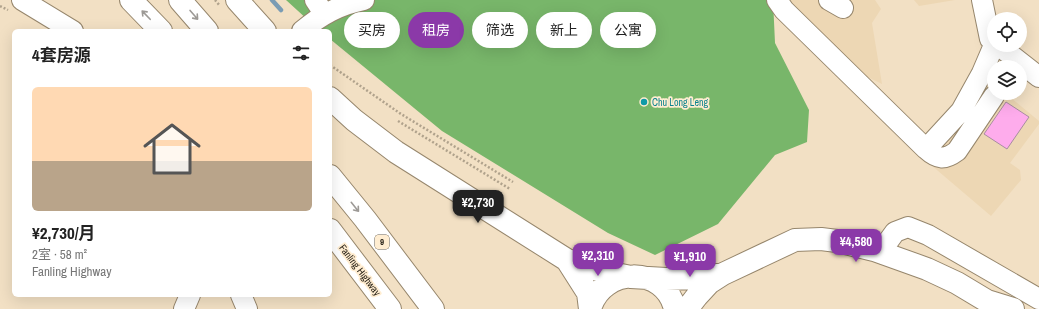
<!DOCTYPE html>
<html lang="zh">
<meta charset="utf-8">
<style>
:root{--surface:#fff;--page:#f6f6f6;--text:#222;--muted:#767676;--line:#e0e0e0;--accent:#8b39a8}
body{margin:0;font-family:"Archivo Narrow","Noto Sans SC",sans-serif;background:var(--page);color:var(--text);height:100vh;display:flex;flex-direction:column;font-size:15px;white-space:nowrap}
*{box-sizing:border-box;margin:0}
p{font-size:13px;color:var(--muted)}
.icon{flex:none;width:22px;height:22px;fill:none;stroke:currentColor;stroke-width:2;stroke-linecap:round;stroke-linejoin:round}
.map{position:relative;flex:1;overflow:hidden}
.drawer{position:absolute;left:12px;top:29px;width:320px;height:268px;display:flex;flex-direction:column;background:var(--surface);border-radius:6px;box-shadow:0 4px 16px #0002}
.drawer>*{flex:none}
.banner{position:absolute;left:344px;top:12px;width:380px;height:36px;display:flex;gap:8px}
.buttons{position:absolute;left:987px;top:12px;display:grid;gap:8px}
.buttons a{display:grid;place-items:center;width:40px;height:40px;border-radius:50%;background:var(--surface);box-shadow:0 4px 16px #0002;font-size:20px}
.price{position:absolute;translate:-50% -34px;padding:0 9px;border-radius:8px;background:var(--accent);color:#fff;font-size:13px;line-height:26px;filter:drop-shadow(0 1px 2px #0008)}
.price::after{content:'';position:absolute;left:50%;top:24px;width:12px;height:9px;margin-left:-6px;background:inherit;clip-path:polygon(0 0,100% 0,50% 100%)}
.price.selected{background:#222;color:#fff}
ul{padding:0;list-style:none}
li{display:grid;align-content:center;gap:8px;height:212px;padding:0 20px}
li+li{border-top:1px solid var(--line)}
li span{display:grid;place-items:center;height:124px;border-radius:6px;color:#555}
li>.icon{margin-inline-start:auto}
span .icon{width:72px;height:72px;fill:#fffc;stroke-width:1}
li b{font-size:17px}
h2{display:flex;justify-content:space-between;align-items:center;height:48px;padding:0 20px;font-size:17px}
.chip{padding:0 14px;border-radius:18px;background:var(--surface);box-shadow:0 4px 16px #0002;font-size:14px;line-height:36px}
.chip.selected{background:var(--accent);color:#fff}
.map>svg:first-child{display:block}
.built{fill:#edd7b4}
.forest{fill:#78b66a}
.lines{fill:none;stroke-linecap:round;stroke-linejoin:round}
.stream{stroke:#7a9cb4;stroke-width:4.5}
.building{fill:#feacec;stroke:#a88da1}
.minor-casing{stroke:#96866c;stroke-width:22}
.major-casing{stroke:#96866c;stroke-width:24}
.highway-casing{stroke:#96866c;stroke-width:24}
.path{stroke:#b0a28c;stroke-width:2.5;stroke-dasharray:2 2;stroke-linecap:butt}
.minor{stroke:#fff;stroke-width:20}
.major{stroke:#fff;stroke-width:22}
.highway{stroke:#fff;stroke-width:22}
.oneway{stroke:#9d9a96}
.culture-dot{fill:#0f9aa8;stroke:#ffedd1;stroke-width:1.5}
.labels{text-anchor:middle;dominant-baseline:central;stroke-width:3.5;stroke-linejoin:round;paint-order:stroke}
.shield{fill:#ffedd1;stroke:#665d4d;stroke-width:1}
.shield-label{font-size:9px;font-weight:bold;fill:#251f15}
.culture-label{font-size:10px;fill:#0d838f;stroke:#ffedd1;text-anchor:start}
.street-label{font-size:10px;fill:#251f15;stroke:#ffedd1}
</style>
<div class="map">
<svg width="1039" height="309" viewBox="0 0 1039 309">
<rect width="100%" height="100%" fill="#f2e0c4"/>
<!-- built -->
<path class="built" d="M785,0H875L881,9L872,23L882,84L853,70Z
M914,0H955L919,6Z
M991,81L994,84V93H1005L1039,121V124L1010,163L1020,170L1021,180L991,216L924,159L957,129Z"/>
<!-- forest -->
<path class="forest" d="M286,0H773L775,43L809,110L807,142L775,155L718,224L655,255L608,233L442,131L330,39V31H320Z"/>
<g class="lines">
<!-- stream -->
<path class="stream" d="M272,0L281,10"/>
</g>
<!-- building -->
<path class="building" d="M1006,102L1029,117L1007,149L984,134Z"/>
<g class="lines">
<defs>
<path id="minor" d="M22,0L73,31
M315,0L323,12L326,13
M777,0L784,10L926,149L961,111L982,73L994,45
M829,0L843,8
M982,0L990,39L994,42
M302,31C321,15 339,5 364,0
M998,45L1039,77
M926,149C938,160 945,160 957,151L994,96
M884,254L887,243L895,232L908,227L928,235L1039,299
M241,295L247,309
M184,309L190,295"/>
<path id="major" d="M237,0L265,31
M330,98L354,120L396,152L567,260L601,271L631,277L666,279L697,278L723,274
M567,260L588,293L590,309
M590,309C602,266 665,265 675,309
M687,309L697,296L709,283L723,274L795,240L821,239L837,241L874,250L927,269L957,283L987,301L1013,309"/>
<path id="highway" d="M131,0L161,31
M180,0L207,31
M330,176L365,219L433,309
M330,230L390,309"/>
</defs>
<!-- minor casing -->
<use href="#minor" class="minor-casing"/>
<!-- major casing -->
<use href="#major" class="major-casing"/>
<!-- highway casing -->
<use href="#highway" class="highway-casing"/>
<!-- path -->
<path class="path" d="M215,0L220,6
M0,6L8,10
M330,65L401,114L513,182
M398,121L510,189"/>
<!-- minor -->
<use href="#minor" class="minor"/>
<!-- major -->
<use href="#major" class="major"/>
<!-- highway -->
<use href="#highway" class="highway"/>
</g>
<!-- one-way arrows -->
<defs><path id="oneway-shaft" d="M-6 0H5M1.5-3L5.5 0L1.5 3" fill="none" stroke-width="1.6" stroke-linecap="round" stroke-linejoin="round"/></defs>
<g class="oneway">
<use href="#oneway-shaft" transform="translate(146 15) rotate(-134)"/>
<use href="#oneway-shaft" transform="translate(194 15) rotate(49)"/>
<use href="#oneway-shaft" transform="translate(355 207) rotate(51)"/>
</g>
<!-- markers -->
<circle class="culture-dot" cx="644" cy="102" r="4"/>
<g class="labels">
<!-- shield labels -->
<rect class="shield" x="375" y="235" width="14" height="14" rx="3"/>
<g class="shield-label">
<text x="382" y="242">9</text>
</g>
<!-- culture labels -->
<g class="culture-label">
<text x="652" y="102">Chu Long Leng</text>
</g>
<!-- street labels -->
<g class="street-label">
<text transform="translate(360 270) rotate(53)">Fanling Highway</text>
</g>
</g>
</svg>
<div class="buttons">
<a><svg class="icon" aria-label="locate" viewBox="0 0 24 24"><circle cx="12" cy="12" r="6"/><path d="M12 2v4M12 18v4M2 12h4M18 12h4"/></svg></a>
<a><svg class="icon" aria-label="layers" viewBox="0 0 24 24"><path d="M12 4l9 5-9 5-9-5zM3 14l9 5 9-5"/></svg></a>
</div>
<b class="price selected" style="left:478px;top:224px">¥2,730</b>
<b class="price" style="left:856px;top:263px">¥4,580</b>
<b class="price" style="left:598px;top:277px">¥2,310</b>
<b class="price" style="left:690px;top:278px">¥1,910</b>
<div class="banner">
<a class="chip">买房</a>
<a class="chip selected">租房</a>
<a class="chip">筛选</a>
<a class="chip">新上</a>
<a class="chip">公寓</a>
</div>
<section class="drawer">
<h2>4套房源<svg class="icon" aria-label="filters" viewBox="0 0 24 24"><path d="M4 7h16M4 17h16"/><circle cx="9" cy="7" r="2"/><circle cx="15" cy="17" r="2"/></svg></h2>
<ul>
<li><span style="background:linear-gradient(#ffd9b3 60%,#b9a48a 0)"><svg class="icon" aria-label="home" viewBox="0 0 24 24"><path d="M3 11l9-7 9 7M6 9v11h12V9"/></svg></span><div><b>¥2,730/月</b><p>2室 · 58 m²</p><p>Fanling Highway</p></div></li>
</ul>
</section>
</div>
